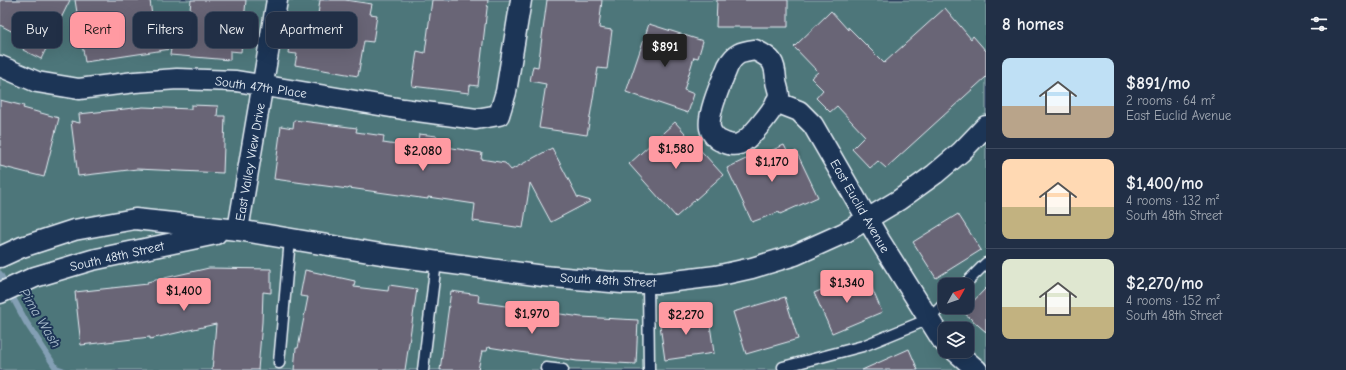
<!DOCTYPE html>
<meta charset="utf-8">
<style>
:root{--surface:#212f46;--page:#29374d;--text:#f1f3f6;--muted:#a2a9b3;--line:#3e4a5f;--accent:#ff9aa2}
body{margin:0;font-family:"Comic Neue",sans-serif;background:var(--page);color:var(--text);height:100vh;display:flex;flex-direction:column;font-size:15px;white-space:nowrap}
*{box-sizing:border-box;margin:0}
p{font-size:13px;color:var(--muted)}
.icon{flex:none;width:22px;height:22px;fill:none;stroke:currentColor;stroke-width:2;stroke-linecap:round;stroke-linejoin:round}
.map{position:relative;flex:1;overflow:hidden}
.drawer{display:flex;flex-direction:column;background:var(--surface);width:360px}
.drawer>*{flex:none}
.banner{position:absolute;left:12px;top:12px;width:380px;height:36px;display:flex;gap:8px}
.needle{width:26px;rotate:50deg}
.tools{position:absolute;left:938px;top:278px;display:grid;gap:8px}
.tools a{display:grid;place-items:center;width:36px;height:36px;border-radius:8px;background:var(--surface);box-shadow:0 4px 16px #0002,0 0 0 1px var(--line);font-size:20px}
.price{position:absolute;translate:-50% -34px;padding:0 9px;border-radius:4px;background:var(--accent);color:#111;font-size:13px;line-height:26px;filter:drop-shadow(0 1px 2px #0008)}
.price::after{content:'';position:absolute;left:50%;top:24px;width:12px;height:9px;margin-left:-6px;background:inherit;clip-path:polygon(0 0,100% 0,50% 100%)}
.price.selected{background:#222;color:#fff}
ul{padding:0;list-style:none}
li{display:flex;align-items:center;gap:12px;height:100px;padding:0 16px}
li+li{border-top:1px solid var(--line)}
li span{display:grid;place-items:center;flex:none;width:112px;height:80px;border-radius:8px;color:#555}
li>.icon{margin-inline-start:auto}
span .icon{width:48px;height:48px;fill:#fffc;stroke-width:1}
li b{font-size:17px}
h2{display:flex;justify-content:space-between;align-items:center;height:48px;padding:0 16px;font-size:17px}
.chip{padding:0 14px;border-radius:8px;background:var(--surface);box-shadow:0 4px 16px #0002,0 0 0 1px var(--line);font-size:14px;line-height:36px}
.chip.selected{background:var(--accent);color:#111}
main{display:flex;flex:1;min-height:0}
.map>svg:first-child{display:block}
.green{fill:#4e767a;stroke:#9bb4b9;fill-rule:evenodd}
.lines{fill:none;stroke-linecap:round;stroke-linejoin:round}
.stream{stroke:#839fb4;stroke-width:6}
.building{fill:#696576;stroke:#e8f1f8}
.lane-casing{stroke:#e8f1f8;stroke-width:13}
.street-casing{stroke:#e8f1f8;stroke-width:23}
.lane{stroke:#1d3557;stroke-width:10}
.street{stroke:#1d3557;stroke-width:20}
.labels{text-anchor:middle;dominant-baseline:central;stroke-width:4;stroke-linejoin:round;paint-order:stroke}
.street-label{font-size:13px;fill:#e8f1f8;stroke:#1d3557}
.water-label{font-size:14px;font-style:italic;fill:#adc1d0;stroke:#1d3557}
</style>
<main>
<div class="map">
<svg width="986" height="370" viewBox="0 0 986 370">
<rect width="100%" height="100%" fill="#2c3f5d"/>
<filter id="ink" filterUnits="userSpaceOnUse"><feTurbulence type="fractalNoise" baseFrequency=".025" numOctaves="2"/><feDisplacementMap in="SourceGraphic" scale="8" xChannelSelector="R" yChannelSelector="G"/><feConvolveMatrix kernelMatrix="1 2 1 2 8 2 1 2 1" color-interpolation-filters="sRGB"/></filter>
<g filter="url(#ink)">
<!-- green -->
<path class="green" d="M0,0H986V370H0ZM945,285H967V307H945ZM945,329H967V351H945Z"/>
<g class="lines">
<!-- stream -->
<path class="stream" d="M0,274L26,322L56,368L62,370"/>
</g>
<!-- building -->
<path class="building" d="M0,0H70L41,59L23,50L28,40L0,25Z
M75,0H150L152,17L189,20L191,0H246L241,52L230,51V60L170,55L171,49L85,62Z
M320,0H345L372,4L370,14L377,15L373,42L364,41L358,76L295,65L297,54L288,53L292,25L316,29Z
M432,0H488L478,86L470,85L469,93L412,86L417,51L425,53Z
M547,0H602L599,28L612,30L607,69L598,68L587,135L539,128L546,84L530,81L533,66L538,67Z
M717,0H788V27H716Z
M945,8L971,39L973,36L986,51V77L886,168L878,161L870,168L852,149L865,136L837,106L830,112L816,98L823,90L811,78L818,72L794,47L831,11L848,30V27L884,63Z
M649,24L703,41L698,58L694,57L684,90L694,94L688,113L626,92Z
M0,100L24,106L23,108L59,118L44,177L0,166Z
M191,105L218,106L217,116H225L223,173L137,169L78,176L71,121L80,123L79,114L143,107L191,109Z
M294,120L357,128L356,132L384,136L383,143L417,148L419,134L437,136L435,145L482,153L481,159L505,163L511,170L552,148L577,196V197L591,201L551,222L530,183L523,228L473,221L475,204L428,197V199L349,188L348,189L274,179L281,126L293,128Z
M675,122L723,175L676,217L629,164Z
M784,145L789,155L796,151L818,197L780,214L779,212L752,222L727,168L746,159L748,161Z
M958,214L981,250L936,278L913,242Z
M209,268L271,269V293L263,292L262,322L258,370H212L216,324L150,339V337L81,345L75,292L148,284L147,282Z
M305,270L355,281L354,287L388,291L389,285L417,289L405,370H294L296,348H298L308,297L300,296Z
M858,275L864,289L871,286L882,312L832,333L814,293Z
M986,288V332L963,312Z
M451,291L479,295L478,302L581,317L638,320L636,364L577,361L488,347L487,351H482L478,370H440Z
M785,297L798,339L746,354L733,312Z
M708,311L714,353L665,360L659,318Z
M909,349L918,370H862Z"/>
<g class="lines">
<defs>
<path id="lane" d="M648,283L649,370
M964,285L986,263
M279,363L290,239
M783,367L863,346L929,319L945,303
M546,368L563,370
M423,370L436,262"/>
<path id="street" d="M755,50C772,58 775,62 776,80C776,85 779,90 779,95C777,106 750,140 739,144C732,146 728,144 721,141C717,140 711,133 710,128C707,113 722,81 728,66C735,53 741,52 755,50Z
M0,66L37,82L79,89L135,82L177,79L236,81L403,109L476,119L499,115L506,92L521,0
M776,102L799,111L813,125L880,241L942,340L945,343
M238,230L277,0
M0,257L22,247L74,230L135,219L238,230L387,255L543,276L622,283H659L716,276L752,268L795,255L844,233L899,200L935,174L961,152L986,126
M0,293L35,277L92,260L216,234
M955,351L977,370"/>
</defs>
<!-- lane casing -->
<use href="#lane" class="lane-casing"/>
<!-- street casing -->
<use href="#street" class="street-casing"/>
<!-- lane -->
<use href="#lane" class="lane"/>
<!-- street -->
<use href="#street" class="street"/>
</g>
</g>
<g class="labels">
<!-- street labels -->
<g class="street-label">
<text transform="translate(261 87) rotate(8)">South 47th Place</text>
<text transform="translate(250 162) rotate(-80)">East Valley View Drive</text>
<text transform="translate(860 206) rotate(60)">East Euclid Avenue</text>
<text transform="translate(117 256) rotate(-13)">South 48th Street</text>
<text transform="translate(608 280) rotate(3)">South 48th Street</text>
</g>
<!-- water labels -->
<g class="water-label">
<text transform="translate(40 318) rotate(59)">Pima Wash</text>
</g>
</g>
</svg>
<div class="tools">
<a><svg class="needle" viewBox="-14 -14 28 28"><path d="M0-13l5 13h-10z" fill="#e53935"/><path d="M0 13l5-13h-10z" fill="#a2a9b3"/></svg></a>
<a><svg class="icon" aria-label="layers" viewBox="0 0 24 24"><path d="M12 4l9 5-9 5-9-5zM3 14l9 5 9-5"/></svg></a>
</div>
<b class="price selected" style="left:665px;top:68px">$891</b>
<b class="price" style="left:676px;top:170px">$1,580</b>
<b class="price" style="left:423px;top:172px">$2,080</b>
<b class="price" style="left:772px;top:183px">$1,170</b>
<b class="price" style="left:847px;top:304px">$1,340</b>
<b class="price" style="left:184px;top:312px">$1,400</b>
<b class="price" style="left:532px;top:335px">$1,970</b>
<b class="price" style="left:686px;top:336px">$2,270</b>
<div class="banner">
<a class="chip">Buy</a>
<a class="chip selected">Rent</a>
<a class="chip">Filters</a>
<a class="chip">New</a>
<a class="chip">Apartment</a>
</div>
</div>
<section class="drawer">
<h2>8 homes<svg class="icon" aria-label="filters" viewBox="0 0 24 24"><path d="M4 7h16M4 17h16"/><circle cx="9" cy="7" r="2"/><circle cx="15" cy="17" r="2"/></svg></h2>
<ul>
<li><span style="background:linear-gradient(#bfe0f5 60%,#b9a48a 0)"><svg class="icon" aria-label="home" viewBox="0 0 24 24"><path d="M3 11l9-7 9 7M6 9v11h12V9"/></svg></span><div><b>$891/mo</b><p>2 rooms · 64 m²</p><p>East Euclid Avenue</p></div></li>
<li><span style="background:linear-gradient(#ffd9b3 60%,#c2b280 0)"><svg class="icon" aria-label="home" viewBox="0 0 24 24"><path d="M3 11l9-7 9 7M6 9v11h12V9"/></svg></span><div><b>$1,400/mo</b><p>4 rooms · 132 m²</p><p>South 48th Street</p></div></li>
<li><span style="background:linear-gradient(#dfe7d0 60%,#c2b280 0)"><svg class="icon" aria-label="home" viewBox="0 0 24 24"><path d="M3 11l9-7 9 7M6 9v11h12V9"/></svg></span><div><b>$2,270/mo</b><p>4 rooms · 152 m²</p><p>South 48th Street</p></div></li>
</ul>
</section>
</main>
